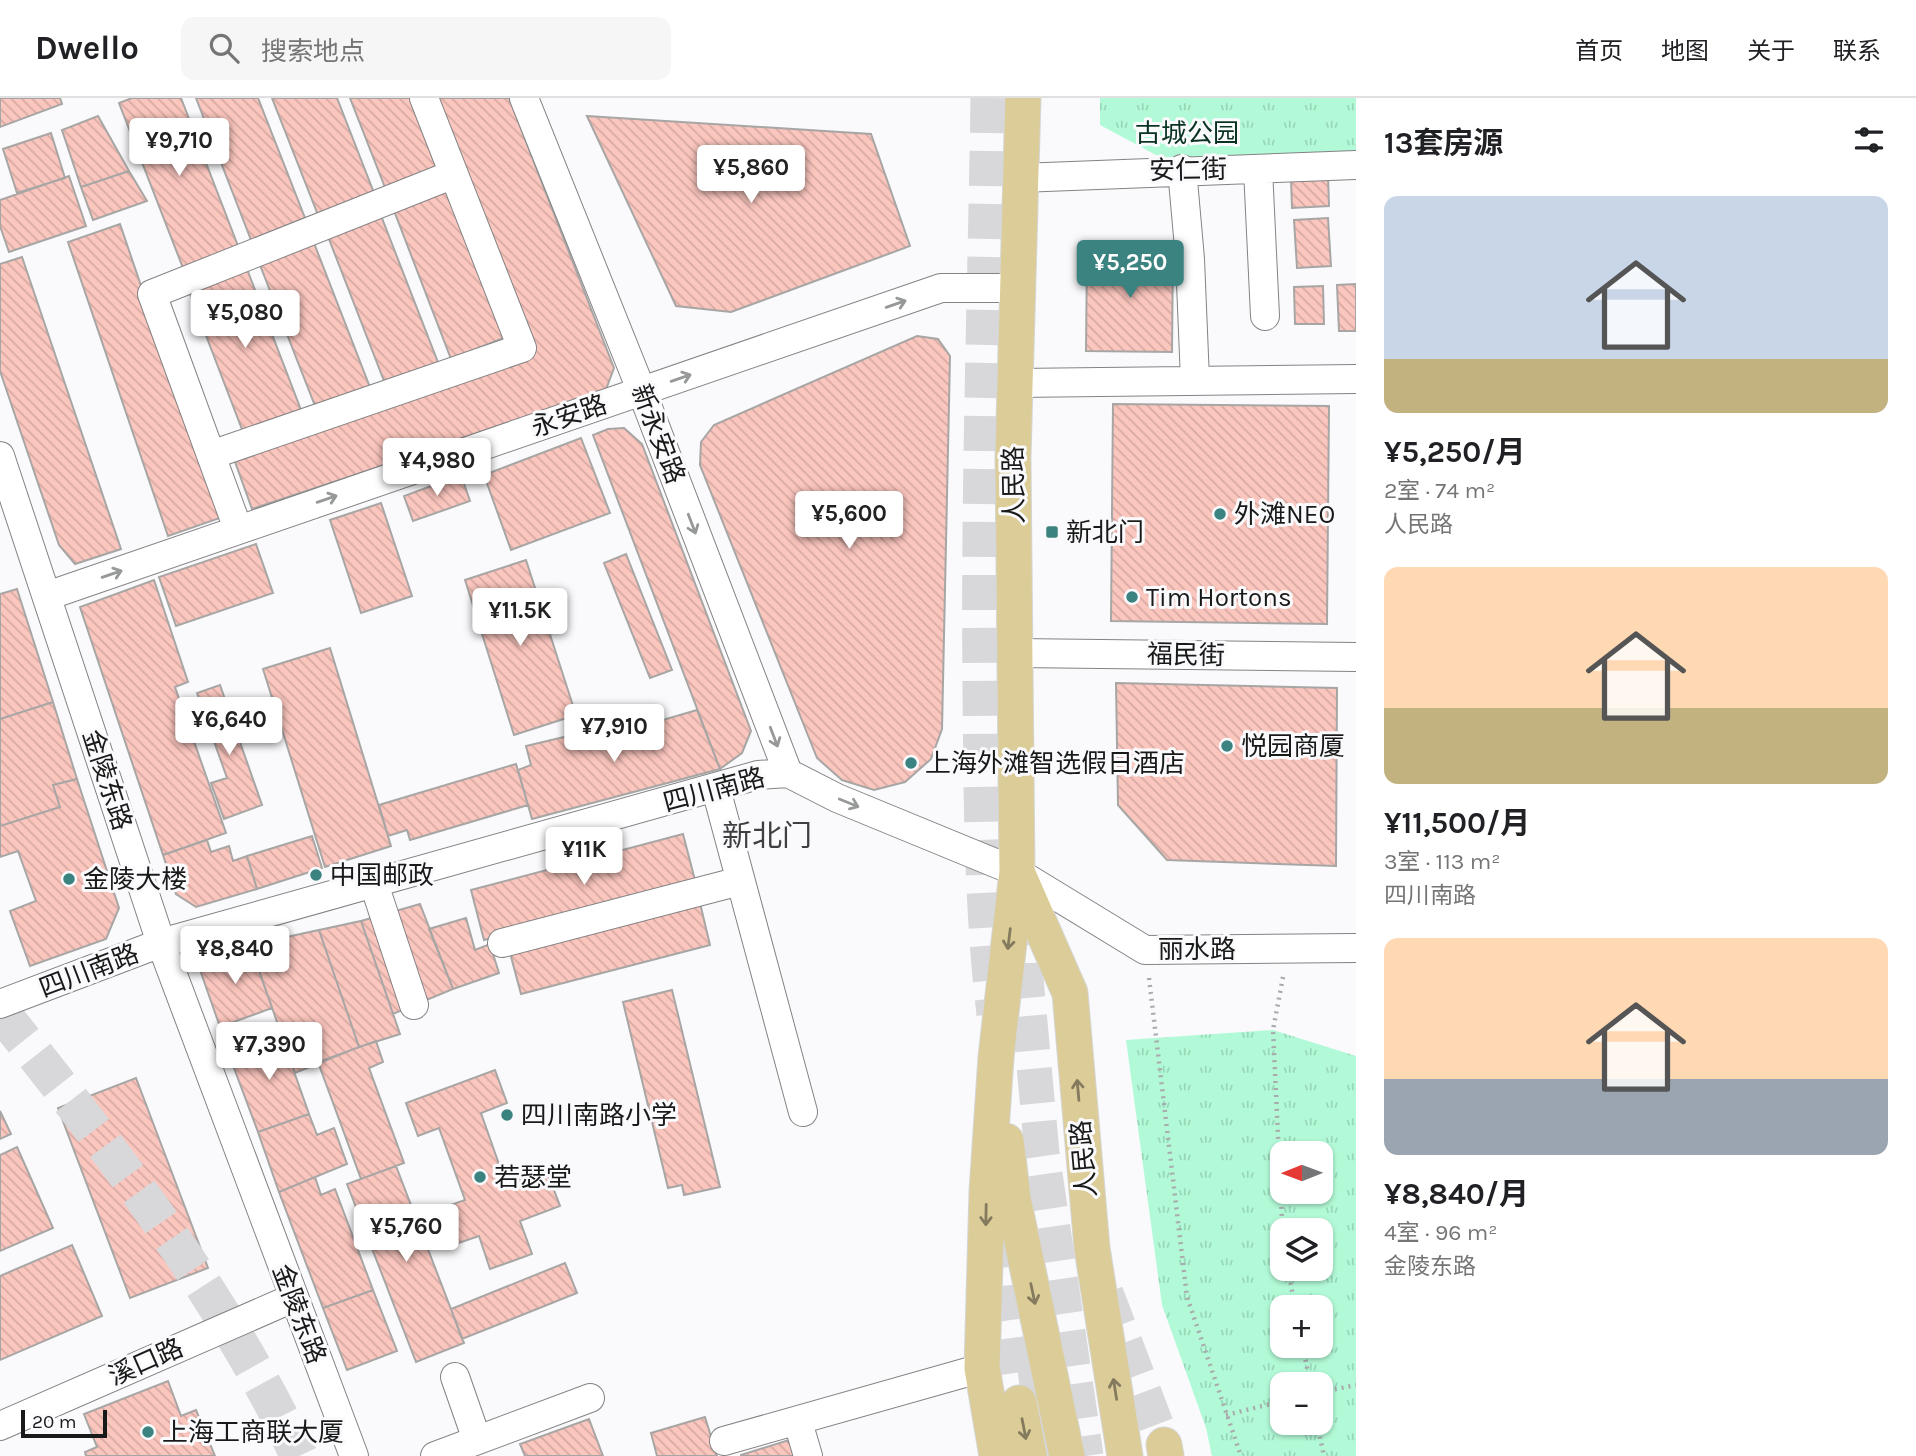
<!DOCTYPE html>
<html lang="zh">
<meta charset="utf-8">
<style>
:root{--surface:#fff;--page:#f6f6f6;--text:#202124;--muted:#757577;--line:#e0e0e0;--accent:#3b8380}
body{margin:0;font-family:Karla,"Noto Sans SC",sans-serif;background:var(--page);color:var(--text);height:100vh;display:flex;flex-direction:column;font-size:26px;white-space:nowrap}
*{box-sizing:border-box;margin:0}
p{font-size:23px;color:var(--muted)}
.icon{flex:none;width:38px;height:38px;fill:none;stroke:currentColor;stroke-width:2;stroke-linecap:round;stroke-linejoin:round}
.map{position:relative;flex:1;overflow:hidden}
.drawer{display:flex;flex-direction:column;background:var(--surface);width:560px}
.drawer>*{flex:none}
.needle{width:46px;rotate:269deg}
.tools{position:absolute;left:1270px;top:1043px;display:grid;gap:14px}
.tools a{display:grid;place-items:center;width:63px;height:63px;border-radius:14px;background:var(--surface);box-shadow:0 2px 5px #0004;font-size:35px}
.scale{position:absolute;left:21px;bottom:18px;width:86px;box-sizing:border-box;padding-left:7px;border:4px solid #181919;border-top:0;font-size:19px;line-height:24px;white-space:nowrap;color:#181919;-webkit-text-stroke:5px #fafafc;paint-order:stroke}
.price{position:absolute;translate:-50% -60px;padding:0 16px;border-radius:7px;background:#fff;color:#222;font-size:23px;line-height:46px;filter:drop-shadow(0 2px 4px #0008)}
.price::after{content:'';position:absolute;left:50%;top:42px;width:21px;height:16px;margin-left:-10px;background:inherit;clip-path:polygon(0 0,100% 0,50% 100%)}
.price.active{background:var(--accent);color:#fff}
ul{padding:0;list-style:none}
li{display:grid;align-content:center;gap:14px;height:371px;padding:0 28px}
li span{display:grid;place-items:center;height:217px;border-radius:14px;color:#555}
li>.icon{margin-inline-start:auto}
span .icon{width:126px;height:126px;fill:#fffc;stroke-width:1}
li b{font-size:30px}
h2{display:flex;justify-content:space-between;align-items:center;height:84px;padding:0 28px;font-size:30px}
header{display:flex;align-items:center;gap:42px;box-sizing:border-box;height:98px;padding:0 35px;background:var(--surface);border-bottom:2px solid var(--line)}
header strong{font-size:33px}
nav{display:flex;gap:38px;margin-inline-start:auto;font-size:24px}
.search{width:490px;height:63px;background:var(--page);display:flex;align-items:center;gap:18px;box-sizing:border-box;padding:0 24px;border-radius:14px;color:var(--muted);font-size:26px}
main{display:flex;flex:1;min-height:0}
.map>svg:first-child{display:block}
.park{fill:url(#park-tufts);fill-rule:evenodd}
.building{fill:url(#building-back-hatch);stroke:#a8a6a5;stroke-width:2}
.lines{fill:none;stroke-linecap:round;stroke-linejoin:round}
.major-tunnel{stroke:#d8d8da;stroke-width:35;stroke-dasharray:35 18;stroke-linecap:butt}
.highway-tunnel{stroke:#d8d8da;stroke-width:38;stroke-dasharray:38 19;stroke-linecap:butt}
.minor-casing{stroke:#838385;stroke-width:30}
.major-casing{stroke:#d5d6d6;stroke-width:37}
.path{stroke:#a9aaab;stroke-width:4.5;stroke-dasharray:2 5;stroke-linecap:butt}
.minor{stroke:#fff;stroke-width:28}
.major{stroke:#dccc98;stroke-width:35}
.oneway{stroke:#979898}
.oneway2{stroke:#847b5f}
.poi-dot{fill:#3b8380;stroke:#fafafc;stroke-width:2.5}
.labels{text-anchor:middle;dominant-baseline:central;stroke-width:6;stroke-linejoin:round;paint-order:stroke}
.park-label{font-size:26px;fill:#0a3223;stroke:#fafafc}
.street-label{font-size:26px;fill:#181919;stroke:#fafafc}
.poi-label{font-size:26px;fill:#181919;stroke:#fafafc;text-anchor:start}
.quarter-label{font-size:30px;fill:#3f3f40;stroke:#fafafc}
</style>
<header>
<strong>Dwello</strong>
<div class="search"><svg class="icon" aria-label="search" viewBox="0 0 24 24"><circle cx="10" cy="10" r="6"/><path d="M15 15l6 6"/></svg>搜索地点</div>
<nav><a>首页</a><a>地图</a><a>关于</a><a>联系</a></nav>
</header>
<main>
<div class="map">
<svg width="1356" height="1358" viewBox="0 0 1356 1358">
<defs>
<pattern id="park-tufts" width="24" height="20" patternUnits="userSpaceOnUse" patternTransform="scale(1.75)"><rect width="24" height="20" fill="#b2fad7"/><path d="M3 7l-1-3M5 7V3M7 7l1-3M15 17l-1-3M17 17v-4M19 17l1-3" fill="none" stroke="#98d6b8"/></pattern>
<pattern id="building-back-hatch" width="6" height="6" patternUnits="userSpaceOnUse" patternTransform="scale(1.75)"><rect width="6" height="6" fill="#fbc6be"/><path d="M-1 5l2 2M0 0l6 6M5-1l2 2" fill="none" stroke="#d6aaa3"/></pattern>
</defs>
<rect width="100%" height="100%" fill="#fafafc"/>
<!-- park -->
<path class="park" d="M1100,0H1356V67L1182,71L1100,27Z
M1273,932L1356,958V1358H1212L1206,1330L1162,1207L1126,942ZM1283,1055H1321V1094H1283ZM1283,1132H1321V1171H1283ZM1283,1209H1321V1248H1283ZM1283,1286H1321V1325H1283Z"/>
<!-- building -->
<path class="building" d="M0,0H60L62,6L0,29Z
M132,0H181L238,148L183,170L119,5Z
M196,0H258L305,120L251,142Z
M272,0H337L374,95L318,117Z
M350,0H412L441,72L386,92Z
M436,0H509L614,270L605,294L252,411L233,358L535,253Z
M98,18L129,73L81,89L62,32Z
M587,18L871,36L910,148L731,214L676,208Z
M51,35L65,80L17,95L3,51Z
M129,73L147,103L93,122L81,89Z
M69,78L86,128L9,154L0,128V102Z
M1328,78L1329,108L1292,110L1291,80Z
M447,89L506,239L451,261L393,110Z
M380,115L439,267L386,288L327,136Z
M1328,120L1331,168L1297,170L1294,122Z
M120,126L220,420L168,438L68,144Z
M314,145L371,292L317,313L260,167Z
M1087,150L1173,151L1172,254L1086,253Z
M22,159L121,451L75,466L59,447L0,273V166Z
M247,171L301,312L243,334L189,193Z
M1356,186V233H1339L1337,187Z
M1323,188L1324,226H1295L1294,189Z
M917,238L938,241L950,258L942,631L931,661L905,684L874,692L842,682L817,660L700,367L701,344L714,327Z
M1113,306L1329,308L1327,526L1111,523Z
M624,330L642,346L751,633L742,655L720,671L593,337L608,331Z
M581,340L610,415L511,452L484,377Z
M461,377L470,403L413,423L404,398Z
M381,405L412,498L361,515L330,422Z
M256,446L273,495L176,528L159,479Z
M626,456L672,572L650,580L604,465Z
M526,462L576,617L514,637L465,482Z
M154,482L188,584L175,589L226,735L163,757L80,509Z
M17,491L53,604L0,621V496Z
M330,550L391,748L325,769L263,571Z
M1116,585L1337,590L1336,768L1167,762L1118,707Z
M220,587L262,707L224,721L211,685L227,680L197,595Z
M53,604L77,681L53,687L60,709L0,728V621Z
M697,612L720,671L532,721L518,672L531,667L526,648L585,634L608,638Z
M516,666L528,707L410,742L407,732L388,738L379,707Z
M77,681L119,810L106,841L30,868L10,813L36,803L18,753L0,759V728L60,709L53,687Z
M683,736L696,786L484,842L471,792Z
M312,738L322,770L257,791L247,758Z
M207,742L211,754L229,748L233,763L247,758L257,791L196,809L176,796L163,757Z
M699,801L710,847L521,896L509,851Z
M420,806L453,891L393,916L361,823Z
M466,820L475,852L490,846L499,875L453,891L429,831Z
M361,823L400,936L359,949L319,832Z
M319,832L359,949L295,975L250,847Z
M250,847L272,910L220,929L198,866Z
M672,892L720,1089L684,1097L682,1087L668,1090L623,904Z
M280,934L309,1016L258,1034L228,954Z
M376,943L383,964L369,970L404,1065L361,1081L318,964Z
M495,972L507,1005L481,1015L506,1086L546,1071L560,1108L520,1123L532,1156L490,1171L479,1138L441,1151L428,1115L465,1102L439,1030L418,1038L406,1005Z
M136,980L208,1170L130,1200L58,1010Z
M0,1013L11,1036L0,1041Z
M309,1016L317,1037L334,1030L347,1066L279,1094L258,1034Z
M17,1049L53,1130L0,1153V1057Z
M396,1068L464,1245L416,1264L347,1086Z
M315,1079L321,1097L335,1091L373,1192L323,1210L279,1094Z
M72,1147L102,1218L0,1262V1178Z
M565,1165L577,1195L462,1241L451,1211Z
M373,1192L397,1253L347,1272L323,1210Z
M168,1283L181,1318L196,1312L215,1358H86L85,1354L97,1349L84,1316Z
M705,1319L717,1358H657L651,1335Z
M589,1321L603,1358H525L520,1346Z
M789,1342L794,1358H741V1357Z"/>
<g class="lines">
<!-- major-tunnel -->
<path class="major-tunnel" d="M988,0C985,196 978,392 980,588C981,698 981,808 994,916
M1024,812L1025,870L1042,1055L1086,1358
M998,1135L1004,1201L1019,1305
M1106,1195L1164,1347
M1035,1271L1046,1358"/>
<!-- highway-tunnel -->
<path class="highway-tunnel" d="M0,913C111,1051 223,1197 299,1358"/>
<defs>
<path id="minor" d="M524,0L642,294L788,675
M1182,71L1190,161L1195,282
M1258,71L1265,218
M1020,80L1356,67
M1015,285L1356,281
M211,357L522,250L424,0
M0,358L161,845L354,1358
M238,431L152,196L454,76
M47,498L941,190H1016
M1015,555L1356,559
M716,691L803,1014
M374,786L414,907
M502,845L740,783
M0,906L161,845L758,677L788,675L837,700L1017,774L1145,852L1356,850
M455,1279L477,1342
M798,1324L808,1358
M0,1328L293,1200
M724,1343L982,1270
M435,1358L590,1300"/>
<path id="major" d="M1017,774L1070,895L1092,1150L1125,1358
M1006,1043L1013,1101L1067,1358
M1019,1305L1029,1358
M1164,1347L1166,1358
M997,1358L982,1270L987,1093L996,959L1017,774L1013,360L1023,0"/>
</defs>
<!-- minor casing -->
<use href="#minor" class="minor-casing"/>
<!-- major casing -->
<use href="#major" class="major-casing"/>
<!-- path -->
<path class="path" d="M1283,879L1273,932L1283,1144
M1149,880L1187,1199L1241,1358
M1288,1171L1295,1209
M1303,1248L1310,1286
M1321,1294L1356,1287
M1226,1317L1283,1303
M1317,1325L1324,1358"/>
<!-- minor -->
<use href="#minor" class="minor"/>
<!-- major -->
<use href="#major" class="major"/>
</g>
<!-- one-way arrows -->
<defs><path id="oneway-shaft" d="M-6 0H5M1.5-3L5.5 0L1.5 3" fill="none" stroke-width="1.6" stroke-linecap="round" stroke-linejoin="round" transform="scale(1.75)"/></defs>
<g class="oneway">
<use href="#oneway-shaft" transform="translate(896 206) rotate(-19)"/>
<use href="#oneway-shaft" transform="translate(681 280) rotate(-19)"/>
<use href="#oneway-shaft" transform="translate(327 401) rotate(-19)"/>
<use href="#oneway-shaft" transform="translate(692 426) rotate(69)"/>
<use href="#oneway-shaft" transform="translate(112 476) rotate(-19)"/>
<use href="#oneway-shaft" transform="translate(774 639) rotate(69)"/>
<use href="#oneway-shaft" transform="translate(849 705) rotate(22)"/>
</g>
<g class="oneway2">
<use href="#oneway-shaft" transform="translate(1009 841) rotate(97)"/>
<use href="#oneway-shaft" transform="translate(1078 992) rotate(-95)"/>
<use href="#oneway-shaft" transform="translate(986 1117) rotate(91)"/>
<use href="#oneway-shaft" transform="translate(1033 1196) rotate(78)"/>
<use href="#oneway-shaft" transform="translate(1115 1291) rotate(-99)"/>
<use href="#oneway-shaft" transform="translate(1024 1331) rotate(79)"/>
</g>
<!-- markers -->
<g class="poi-dot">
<circle cx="1220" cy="416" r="7"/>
<rect x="1045" y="427" width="14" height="14" rx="3.5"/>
<circle cx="1132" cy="499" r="7"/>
<circle cx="1227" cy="648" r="7"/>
<circle cx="911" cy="665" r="7"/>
<circle cx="316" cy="777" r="7"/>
<circle cx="69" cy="781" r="7"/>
<circle cx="507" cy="1017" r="7"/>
<circle cx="480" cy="1079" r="7"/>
<circle cx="148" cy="1334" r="7"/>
</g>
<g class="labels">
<!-- park labels -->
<g class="park-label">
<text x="1187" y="35">古城公园</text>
</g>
<!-- street labels -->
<g class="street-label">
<text transform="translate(1188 72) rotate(-1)">安仁街</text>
<text transform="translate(569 318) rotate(-19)">永安路</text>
<text transform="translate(658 336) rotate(69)">新永安路</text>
<text transform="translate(1014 387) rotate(-91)">人民路</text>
<text transform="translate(1186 557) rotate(1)">福民街</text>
<text transform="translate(107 682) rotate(72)">金陵东路</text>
<text transform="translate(714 692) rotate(-15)">四川南路</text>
<text x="1197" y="851">丽水路</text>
<text transform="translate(89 873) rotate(-21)">四川南路</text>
<text transform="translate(1084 1061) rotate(-95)">人民路</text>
<text transform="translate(299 1216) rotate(69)">金陵东路</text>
<text transform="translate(146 1264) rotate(-24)">溪口路</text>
</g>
<!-- poi labels -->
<g class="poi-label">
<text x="1234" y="416">外滩NEO</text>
<text x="1066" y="434">新北门</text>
<text x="1146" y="499">Tim Hortons</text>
<text x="1241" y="648">悦园商厦</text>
<text x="925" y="665">上海外滩智选假日酒店</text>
<text x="330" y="777">中国邮政</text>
<text x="83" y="781">金陵大楼</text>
<text x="521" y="1017">四川南路小学</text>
<text x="494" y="1079">若瑟堂</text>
<text x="162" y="1334">上海工商联大厦</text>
</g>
<!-- quarter labels -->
<g class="quarter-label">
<text x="767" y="738">新北门</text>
</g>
</g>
</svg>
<div class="tools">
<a><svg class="needle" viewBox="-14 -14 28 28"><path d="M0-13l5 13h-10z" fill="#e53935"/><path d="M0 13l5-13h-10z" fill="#757577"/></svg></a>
<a><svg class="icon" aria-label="layers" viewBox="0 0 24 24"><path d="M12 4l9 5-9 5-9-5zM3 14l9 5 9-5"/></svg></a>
<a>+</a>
<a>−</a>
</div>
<div class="scale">20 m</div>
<b class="price" style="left:179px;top:80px">¥9,710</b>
<b class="price" style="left:751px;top:107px">¥5,860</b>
<b class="price active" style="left:1130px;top:202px">¥5,250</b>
<b class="price" style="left:245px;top:252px">¥5,080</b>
<b class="price" style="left:437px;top:400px">¥4,980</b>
<b class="price" style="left:849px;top:453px">¥5,600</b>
<b class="price" style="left:520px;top:550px">¥11.5K</b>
<b class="price" style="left:229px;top:659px">¥6,640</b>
<b class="price" style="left:614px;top:666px">¥7,910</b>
<b class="price" style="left:584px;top:789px">¥11K</b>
<b class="price" style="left:235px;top:888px">¥8,840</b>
<b class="price" style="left:269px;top:984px">¥7,390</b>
<b class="price" style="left:406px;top:1166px">¥5,760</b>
</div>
<section class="drawer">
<h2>13套房源<svg class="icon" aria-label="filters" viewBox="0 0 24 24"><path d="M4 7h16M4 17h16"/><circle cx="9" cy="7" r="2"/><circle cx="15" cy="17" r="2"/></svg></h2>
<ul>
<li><span style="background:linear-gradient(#c9d6e8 75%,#c2b280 0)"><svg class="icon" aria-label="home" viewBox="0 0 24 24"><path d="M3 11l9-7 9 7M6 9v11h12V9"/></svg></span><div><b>¥5,250/月</b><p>2室 · 74 m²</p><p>人民路</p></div></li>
<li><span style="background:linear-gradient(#ffd9b3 65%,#c2b280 0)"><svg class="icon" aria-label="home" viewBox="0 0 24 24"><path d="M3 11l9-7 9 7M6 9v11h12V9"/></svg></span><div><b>¥11,500/月</b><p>3室 · 113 m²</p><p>四川南路</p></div></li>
<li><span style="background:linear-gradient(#ffd9b3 65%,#9aa5b1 0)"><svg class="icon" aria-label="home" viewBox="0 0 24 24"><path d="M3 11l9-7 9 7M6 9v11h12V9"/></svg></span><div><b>¥8,840/月</b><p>4室 · 96 m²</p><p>金陵东路</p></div></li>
</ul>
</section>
</main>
